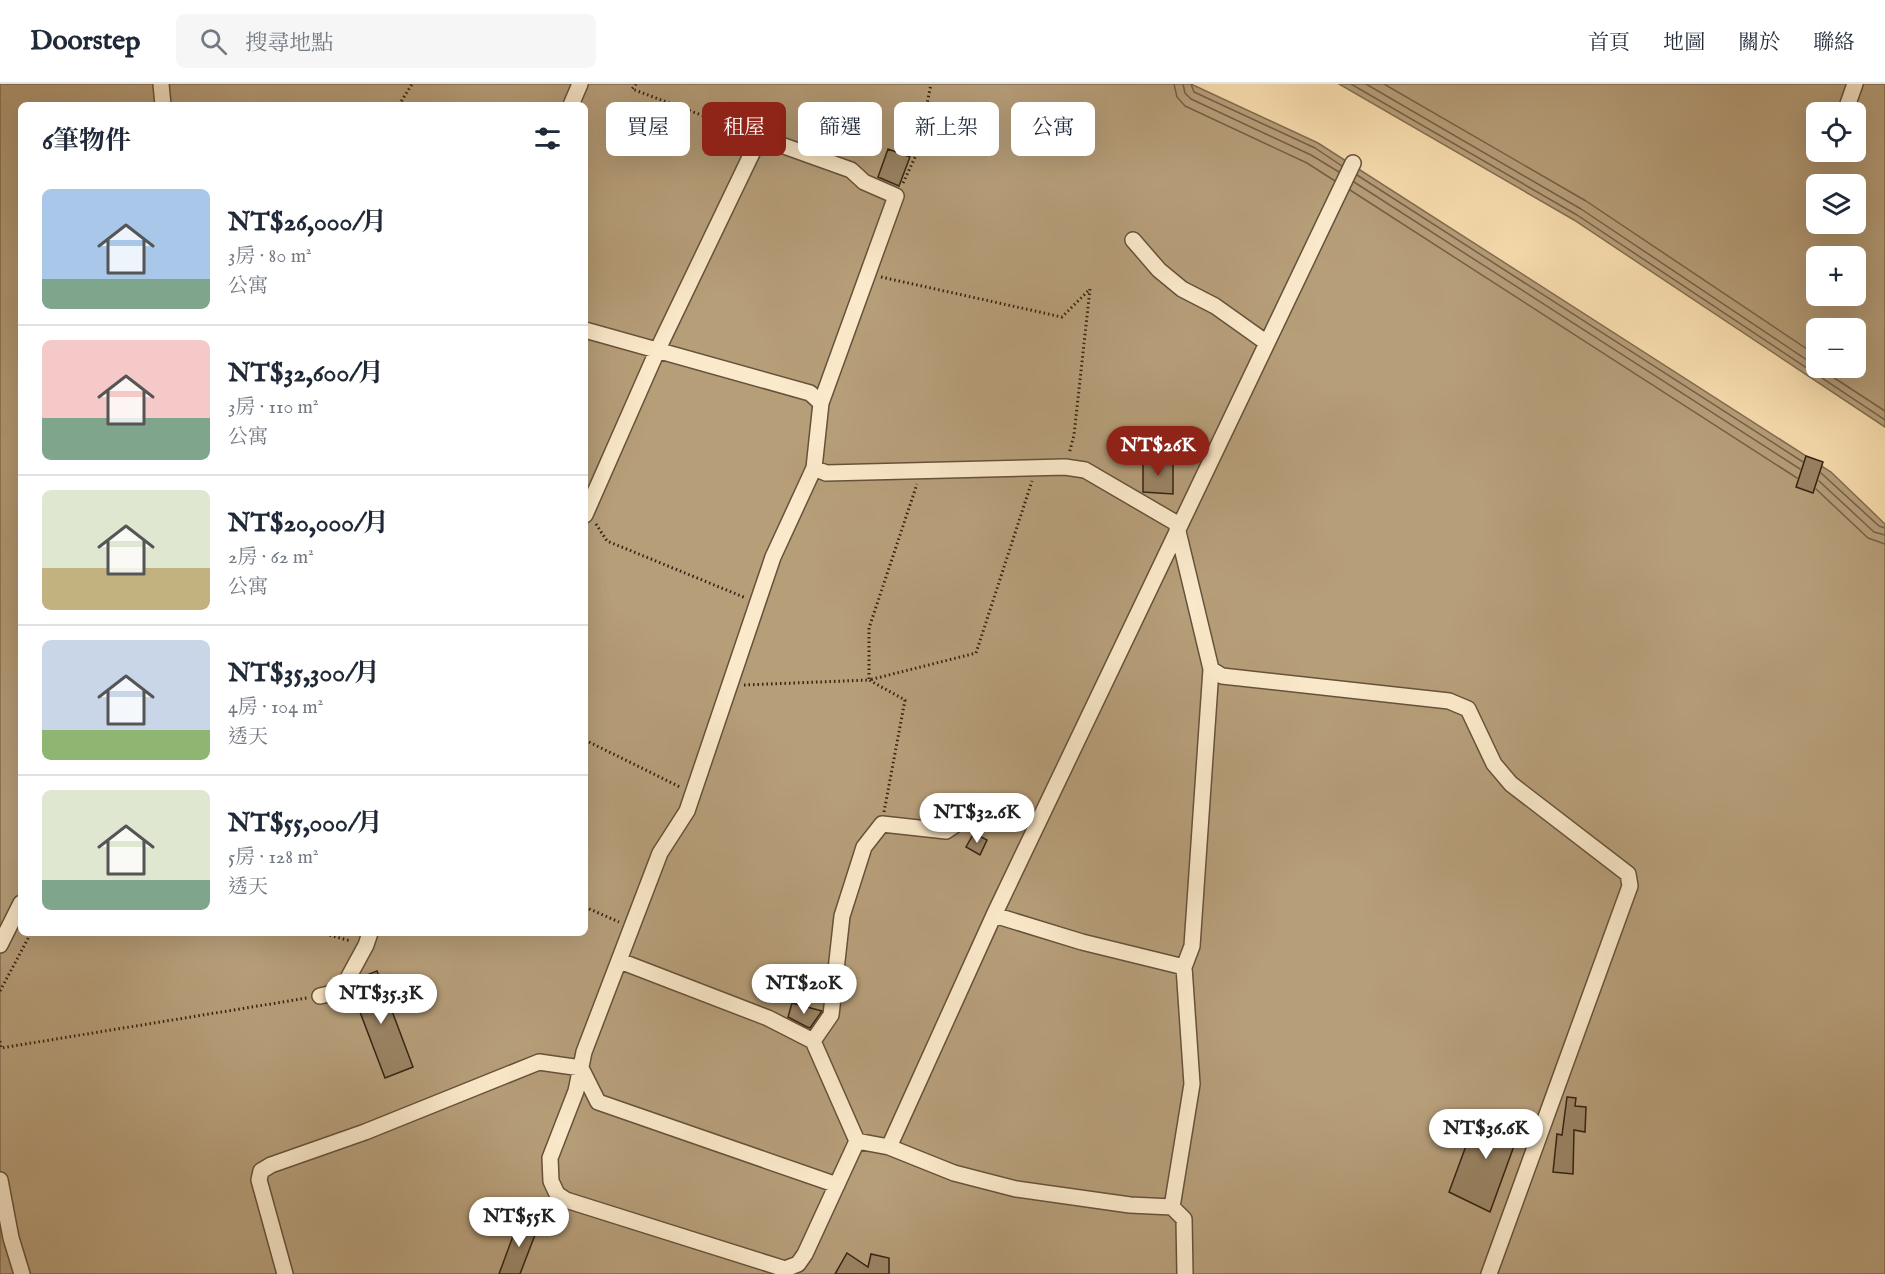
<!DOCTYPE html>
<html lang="zh-TW">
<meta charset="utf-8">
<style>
:root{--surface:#fff;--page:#f6f6f7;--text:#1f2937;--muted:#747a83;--line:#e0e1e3;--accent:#8f2418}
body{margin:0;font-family:"IM FELL English","Noto Serif TC",serif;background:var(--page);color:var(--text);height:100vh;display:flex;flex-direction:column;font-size:22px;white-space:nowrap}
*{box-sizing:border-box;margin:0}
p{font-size:20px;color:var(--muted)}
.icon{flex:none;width:33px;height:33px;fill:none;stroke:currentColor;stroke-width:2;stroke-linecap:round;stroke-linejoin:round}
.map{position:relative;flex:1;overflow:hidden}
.sheet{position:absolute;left:18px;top:18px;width:570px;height:834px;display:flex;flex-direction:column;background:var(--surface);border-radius:9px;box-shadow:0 6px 24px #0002}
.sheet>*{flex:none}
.top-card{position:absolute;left:606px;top:18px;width:570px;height:54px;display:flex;gap:12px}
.fabs{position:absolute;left:1806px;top:18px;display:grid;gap:12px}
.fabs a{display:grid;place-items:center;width:60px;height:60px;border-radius:9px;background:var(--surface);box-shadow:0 6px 24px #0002;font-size:30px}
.price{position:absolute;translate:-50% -51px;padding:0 14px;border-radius:21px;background:#fff;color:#222;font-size:20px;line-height:39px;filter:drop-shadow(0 2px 3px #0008)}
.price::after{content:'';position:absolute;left:50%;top:36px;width:18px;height:14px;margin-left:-9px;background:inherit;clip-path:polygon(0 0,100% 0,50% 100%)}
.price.selected{background:var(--accent);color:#fff}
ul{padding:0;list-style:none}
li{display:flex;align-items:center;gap:18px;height:150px;padding:0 24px}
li+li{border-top:2px solid var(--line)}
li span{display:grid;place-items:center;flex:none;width:168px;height:120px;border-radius:9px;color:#555}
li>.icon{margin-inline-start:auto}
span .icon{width:72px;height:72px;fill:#fffc;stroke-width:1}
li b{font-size:26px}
h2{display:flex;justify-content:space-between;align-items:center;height:72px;padding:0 24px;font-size:26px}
.chip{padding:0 21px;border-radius:9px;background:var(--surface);box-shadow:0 6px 24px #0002;font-size:21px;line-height:54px}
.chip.selected{background:var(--accent);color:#fff}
header{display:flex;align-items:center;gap:36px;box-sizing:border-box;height:84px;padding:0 30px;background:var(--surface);border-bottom:2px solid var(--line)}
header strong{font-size:28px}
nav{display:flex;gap:33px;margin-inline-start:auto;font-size:21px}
.search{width:420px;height:54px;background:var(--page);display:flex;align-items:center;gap:15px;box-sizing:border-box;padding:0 21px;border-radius:9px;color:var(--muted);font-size:22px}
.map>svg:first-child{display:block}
.water{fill:#b69e79;stroke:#826d50;stroke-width:1.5;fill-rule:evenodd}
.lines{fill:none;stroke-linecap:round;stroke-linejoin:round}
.shore{stroke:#766046;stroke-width:1.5}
.building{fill:#9a8464;stroke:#352313;stroke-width:1.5}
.minor-casing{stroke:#66523a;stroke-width:18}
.path{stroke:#352313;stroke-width:3;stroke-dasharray:1.5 3;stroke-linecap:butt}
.minor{stroke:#fae9ca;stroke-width:15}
</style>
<header>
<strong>Doorstep</strong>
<div class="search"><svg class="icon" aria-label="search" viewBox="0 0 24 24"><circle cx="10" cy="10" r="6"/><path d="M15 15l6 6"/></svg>搜尋地點</div>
<nav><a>首頁</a><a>地圖</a><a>關於</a><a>聯絡</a></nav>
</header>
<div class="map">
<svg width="1885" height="1190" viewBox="0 0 1885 1190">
<rect width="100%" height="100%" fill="#f8ddae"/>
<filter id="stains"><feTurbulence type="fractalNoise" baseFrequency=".00333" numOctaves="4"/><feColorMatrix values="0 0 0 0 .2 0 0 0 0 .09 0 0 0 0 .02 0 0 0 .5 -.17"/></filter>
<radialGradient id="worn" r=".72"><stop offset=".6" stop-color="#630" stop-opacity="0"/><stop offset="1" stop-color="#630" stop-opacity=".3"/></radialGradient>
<!-- water -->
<path class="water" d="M0,0H1191L1318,59L1831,388L1885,440V1190H0ZM21,21H585V849H21Z
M1339,0H1885V343L1574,136ZM1816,28H1856V68H1816ZM1816,100H1856V140H1816ZM1816,172H1856V212H1816ZM1816,244H1856V284H1816Z"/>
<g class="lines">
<!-- shore -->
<path class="shore" d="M1174,0L1177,13L1185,22L1307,79L1335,97
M1183,0L1185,9L1191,15L1311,71L1339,88
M1191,0L1194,8L1315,64L1342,82
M1351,0L1577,131L1885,336
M1366,0L1581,125L1816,282
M1384,0L1586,117L1816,271
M1357,91L1803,378
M1354,98L1800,385
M1350,106L1797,394
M1819,284L1885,327
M1821,389L1879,442L1885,444
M1819,397L1874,448L1885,451
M1816,405L1868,454L1885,460"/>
</g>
<!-- building -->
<path class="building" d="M888,65L910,73L899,102L878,93Z
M1806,372L1823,378L1813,409L1796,403Z
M1143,376H1173V410L1143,408Z
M974,749L987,756L980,771L966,763Z
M377,887L413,983L385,994L352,907L359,894Z
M792,919L822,927L810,944L807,943L788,933Z
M1567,1013L1576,1014L1575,1022L1586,1023L1585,1048L1574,1046L1573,1090L1553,1088L1557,1050L1562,1051Z
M1492,1027L1522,1040L1490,1128L1449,1108L1477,1032L1487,1036Z
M520,1133L538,1143L520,1190H499Z
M847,1169L868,1183L871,1170L889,1174V1190H835Z"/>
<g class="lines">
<defs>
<path id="minor" d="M161,0L163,21
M571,21L580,0
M1845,28L1855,0
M1133,156L1159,186L1182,205L1215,222L1267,259
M585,246L810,309L821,319L814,384L826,389L1065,383L1085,386L1176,439L1211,585L1222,592L1449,617L1468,625L1494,680L1511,700L1628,790L1630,802L1489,1190
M814,384L773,473L687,727L660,769L584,968L576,1007L550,1074L551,1097L557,1110L566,1116L785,1185L798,1180L805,1170L857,1057L889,1063L954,1089L1016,1105L1130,1121L1172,1123L1184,1135L1185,1190
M585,431L658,265L754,65L770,57L851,86L864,98L896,112L821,319
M1211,585L1192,862L1184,883L1082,858L994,831L1353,79
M0,861L21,819
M620,877L768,934L813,957L857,1057
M320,912L341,907L366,861L370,849
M813,957L831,931L842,832L864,763L882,740L946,747L964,735L980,740
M889,1063L994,831
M0,1096L11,1154L22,1190
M1172,1123L1192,1000L1184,883
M285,1190L259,1096L261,1087L271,1081L365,1048L539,978L581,984L598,1018L837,1101"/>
</defs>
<!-- minor casing -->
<use href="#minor" class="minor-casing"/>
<!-- path -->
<path class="path" d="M636,0L632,5L752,50
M399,21L412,0
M903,99L917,69L931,0
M881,193L1062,233L1090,205L1074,351L1069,370
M596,440L607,457L746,514
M744,601L869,596V544L917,400
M585,656L680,703
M884,728L905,616L869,596L976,569L1032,397
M585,823L619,838
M321,849L351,857
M0,907L31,849
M0,957L1,964L307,914"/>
<!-- minor -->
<use href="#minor" class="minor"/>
</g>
<rect width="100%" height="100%" filter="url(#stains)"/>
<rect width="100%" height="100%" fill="url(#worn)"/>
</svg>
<div class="fabs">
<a><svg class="icon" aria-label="locate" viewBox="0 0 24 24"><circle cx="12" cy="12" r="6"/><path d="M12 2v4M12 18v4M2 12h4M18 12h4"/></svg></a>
<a><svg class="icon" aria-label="layers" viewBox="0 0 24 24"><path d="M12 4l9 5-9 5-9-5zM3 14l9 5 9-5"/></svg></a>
<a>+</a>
<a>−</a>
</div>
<b class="price selected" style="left:1158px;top:393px">NT$26K</b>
<b class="price" style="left:977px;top:760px">NT$32.6K</b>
<b class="price" style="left:804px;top:931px">NT$20K</b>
<b class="price" style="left:381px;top:941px">NT$35.3K</b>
<b class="price" style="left:1486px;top:1076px">NT$36.6K</b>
<b class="price" style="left:519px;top:1164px">NT$55K</b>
<div class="top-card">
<a class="chip">買屋</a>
<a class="chip selected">租屋</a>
<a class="chip">篩選</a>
<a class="chip">新上架</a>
<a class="chip">公寓</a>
</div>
<section class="sheet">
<h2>6筆物件<svg class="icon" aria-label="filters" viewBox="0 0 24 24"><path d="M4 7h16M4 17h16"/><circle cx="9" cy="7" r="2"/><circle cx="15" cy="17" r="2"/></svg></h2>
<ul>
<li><span style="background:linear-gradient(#a9c7e8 75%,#7fa58c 0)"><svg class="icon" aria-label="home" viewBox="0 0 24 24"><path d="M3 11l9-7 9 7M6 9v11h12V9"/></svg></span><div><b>NT$26,000/月</b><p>3房 · 80 m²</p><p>公寓</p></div></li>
<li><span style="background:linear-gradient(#f6c9c9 65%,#7fa58c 0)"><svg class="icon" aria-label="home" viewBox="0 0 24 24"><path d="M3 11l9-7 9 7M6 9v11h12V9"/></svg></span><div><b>NT$32,600/月</b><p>3房 · 110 m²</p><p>公寓</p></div></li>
<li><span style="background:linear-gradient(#dfe7d0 65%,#c2b280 0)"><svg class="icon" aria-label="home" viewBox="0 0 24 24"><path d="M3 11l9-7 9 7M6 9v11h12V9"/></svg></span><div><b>NT$20,000/月</b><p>2房 · 62 m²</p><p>公寓</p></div></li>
<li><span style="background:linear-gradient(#c9d6e8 75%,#8fb573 0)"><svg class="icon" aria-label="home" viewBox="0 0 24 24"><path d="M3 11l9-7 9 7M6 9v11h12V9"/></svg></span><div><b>NT$35,300/月</b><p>4房 · 104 m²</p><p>透天</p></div></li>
<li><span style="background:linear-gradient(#dfe7d0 75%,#7fa58c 0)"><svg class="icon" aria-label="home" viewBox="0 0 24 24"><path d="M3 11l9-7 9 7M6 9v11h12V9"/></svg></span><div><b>NT$55,000/月</b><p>5房 · 128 m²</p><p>透天</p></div></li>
</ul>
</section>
</div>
